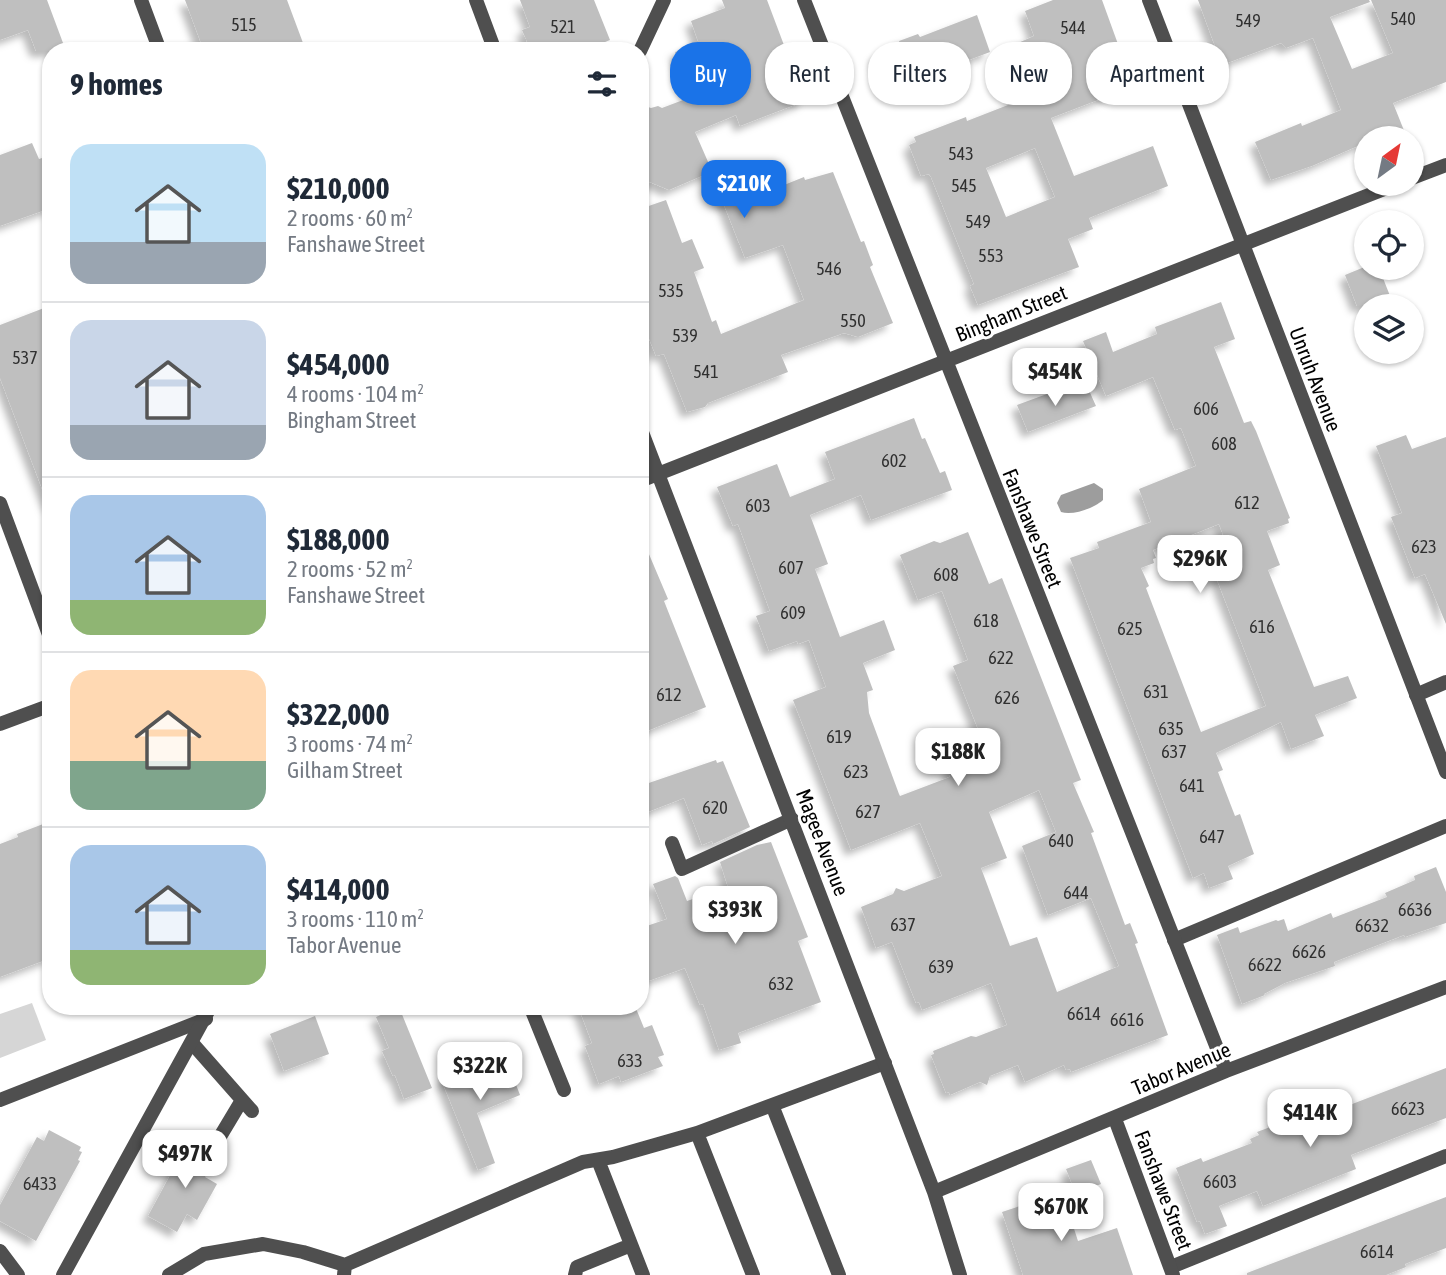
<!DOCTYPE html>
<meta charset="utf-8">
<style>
:root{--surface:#fff;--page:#f6f6f7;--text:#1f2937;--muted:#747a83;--line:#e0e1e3;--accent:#1a73e8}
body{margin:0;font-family:"Asap Condensed",sans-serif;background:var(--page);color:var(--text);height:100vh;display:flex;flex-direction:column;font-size:26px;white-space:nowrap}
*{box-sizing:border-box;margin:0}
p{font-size:23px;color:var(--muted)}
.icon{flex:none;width:38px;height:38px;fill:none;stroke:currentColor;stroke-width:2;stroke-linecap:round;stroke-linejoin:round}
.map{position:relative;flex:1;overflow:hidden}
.sheet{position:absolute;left:42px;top:42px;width:607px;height:973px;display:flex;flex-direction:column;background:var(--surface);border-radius:28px;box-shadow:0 2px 5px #0004}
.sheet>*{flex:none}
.top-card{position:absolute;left:670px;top:42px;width:665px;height:63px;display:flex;gap:14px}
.needle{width:46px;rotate:33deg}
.controls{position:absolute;left:1354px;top:126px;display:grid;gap:14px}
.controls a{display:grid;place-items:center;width:70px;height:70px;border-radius:50%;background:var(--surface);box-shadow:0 2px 5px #0004;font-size:35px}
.price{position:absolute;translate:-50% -60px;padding:0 16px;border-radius:14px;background:#fff;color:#222;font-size:23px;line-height:46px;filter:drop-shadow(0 2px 4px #0008)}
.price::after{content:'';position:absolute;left:50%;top:42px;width:21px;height:16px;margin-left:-10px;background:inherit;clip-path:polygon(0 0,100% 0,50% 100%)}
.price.on{background:var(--accent);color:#fff}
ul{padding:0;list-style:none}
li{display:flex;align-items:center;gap:21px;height:175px;padding:0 28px}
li+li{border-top:2px solid var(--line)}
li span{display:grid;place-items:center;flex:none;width:196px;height:140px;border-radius:21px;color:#555}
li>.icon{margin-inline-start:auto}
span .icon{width:84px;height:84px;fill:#fffc;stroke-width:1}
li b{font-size:30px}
h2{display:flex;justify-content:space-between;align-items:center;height:84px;padding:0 28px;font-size:30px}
.pill{padding:0 24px;border-radius:28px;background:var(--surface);box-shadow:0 2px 5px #0004;font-size:24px;line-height:63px}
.pill.on{background:var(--accent);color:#fff}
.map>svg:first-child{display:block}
.green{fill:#d6d6d6}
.water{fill:#9d9d9d}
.building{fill:#bfbfbf;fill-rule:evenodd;filter:url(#shadow)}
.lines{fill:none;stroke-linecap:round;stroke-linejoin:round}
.service{stroke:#4f4f4f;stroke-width:14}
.minor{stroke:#4f4f4f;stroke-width:14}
.tertiary{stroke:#4f4f4f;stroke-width:14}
.labels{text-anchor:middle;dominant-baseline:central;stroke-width:6;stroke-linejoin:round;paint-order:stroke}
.number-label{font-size:18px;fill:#303030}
.street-label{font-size:21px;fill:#000;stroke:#fff}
</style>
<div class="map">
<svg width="1446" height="1275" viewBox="0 0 1446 1275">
<defs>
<filter id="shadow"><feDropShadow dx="-6" dy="6" stdDeviation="3.5" flood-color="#0004"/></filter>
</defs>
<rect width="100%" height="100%" fill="#fff"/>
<!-- green -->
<path class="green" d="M32,1003L46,1040L0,1058V1014Z"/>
<!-- water -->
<path class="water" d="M1094,483L1103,489V500C1094,508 1073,516 1061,512L1057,503L1061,495Z"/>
<!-- building -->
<path class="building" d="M0,0H47L66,51H36L28,30L0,40Z
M185,0H287L306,51H204Z
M520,0H594L610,40L583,51H531L522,30L530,27Z
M722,0H767L805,101L740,126L736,115L695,132L712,171L739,182L747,200L804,177L805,180L833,172L861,242L864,241L873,265L870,267L893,323L858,337L844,333L781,355L788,372L708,403L705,407L687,412L664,354L656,356L640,316V209L666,200L682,243L692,239L704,268L694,272L712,322L716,320L721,334L804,300L783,245L745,258L711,172L669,190L640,178V104L651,108L658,106L662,108L691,97L675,52L699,44L691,21L725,8Z
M1053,0H1102L1131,80L1108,89L1111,95L1051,118L1074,176L1153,146L1168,186L1089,218L1093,229L1068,239L1079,267L978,305L970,286L974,284L931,177L929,174L921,176L909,145L916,142L914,137L966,117L967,121L1008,105L1007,104L1018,99L1000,51L1034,36L1025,11ZM1035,148L1055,197L1006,217L986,168Z
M1198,0H1369L1370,2L1330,17L1352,69L1393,53L1371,0H1446V82L1393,103L1407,138H1367V142L1312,166L1271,180L1255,142L1301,123L1302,126L1341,110L1313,38L1286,48L1281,43L1222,65Z
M977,15L990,52L888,91L875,56L900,45L899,41L918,34L920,37Z
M32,143L39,159L51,155V208L0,226V155Z
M1362,268H1379L1394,306H1357L1345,275Z
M1221,302L1235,339L1214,347L1244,423L1251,421L1256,431L1290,518L1288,519L1289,523L1267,531L1280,565L1268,570L1314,687L1348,676L1357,698L1315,715L1324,736L1291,749L1281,722L1216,753L1223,770L1218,772L1235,816L1240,814L1254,854L1228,866L1233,879L1209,888L1204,873L1193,878L1070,558L1099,548L1097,542L1151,522L1139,489L1196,466L1181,428L1175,430L1153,377L1106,396L1083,341L1106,332L1113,352L1157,334L1155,327ZM1219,524L1234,564L1214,572L1266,706L1201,732L1146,588L1149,586L1141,568L1154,563L1153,559L1156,558L1153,550Z
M44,308L51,326V507H49L0,378V325Z
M1087,386L1096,406L1028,432L1017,405L1055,391L1057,397Z
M914,418L922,439L925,438L940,473L945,471L952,490L871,520L861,495L810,515L828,564L815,569L840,637L884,620L895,650L863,663L873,690L867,692L869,713L899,794L900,796L950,777L947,768L988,754L953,666L968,660L942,591L918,600L900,555L934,541L940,543L968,532L989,584L1002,578L1019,621L1081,780L1073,783L1094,832L1091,833L1125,925L1130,923L1138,943L1135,944L1168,1035L1071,1072L1070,1069L1066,1070L1064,1065L1025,1082L1018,1065L990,1076L987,1085L980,1082L950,1095L949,1092L946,1093L931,1055L934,1054L933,1051L971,1036L976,1037L1007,1025L991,983L922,1010L919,1002L916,1003L892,942L876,948L861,907L893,894L896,888L904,891L942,876L920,823L851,850L793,700L826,687L809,640L798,644L797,641L769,651L756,616L770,611L738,524L733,526L717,487L777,464L790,497L835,479L825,452ZM1039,790L1056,832L1022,846L1048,915L1091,898L1119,966L1057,992L1037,937L1010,946L981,868L1007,858L989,812Z
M1406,435L1412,449L1446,437V624L1425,574L1415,578L1391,517L1402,513L1376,446Z
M640,533L668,599L664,601L706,707L640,734Z
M716,760L717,763L723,761L750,827L713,844L712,841L702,845L684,798L640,815V786Z
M51,821V958L0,977V844L18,837L17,834Z
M771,842L808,937L798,941L821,1002L738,1033L741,1043L719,1050L703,1004L700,1005L685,968L640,984V952L648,949L641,928L667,919L653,884L675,876L678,878L687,901L728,887L720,862L757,845Z
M1436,867L1446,892V923L1405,937L1404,935L1334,962L1335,966L1285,983L1264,994L1265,995L1242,1004L1217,935L1238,927L1240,933L1276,920L1278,921L1284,919L1288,931L1331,913L1333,918L1387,897L1385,893L1415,880L1414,876Z
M578,1006H635L644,1028L652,1025L664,1055L658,1057L663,1066L621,1082L619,1076L599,1084L585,1046L592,1043Z
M399,1007L432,1088L404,1099L395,1075L393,1076L382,1051L389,1048L376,1017Z
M315,1016L329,1054L284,1071L270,1034Z
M505,1056L520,1095L477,1113L495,1163L478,1170L441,1079Z
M1446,1068V1118L1351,1155L1356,1169L1281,1199L1263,1206L1257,1191L1219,1206L1227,1226L1205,1234L1200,1221L1197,1222L1176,1168L1201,1158L1203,1162L1252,1143L1250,1139L1259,1135L1257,1132L1294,1118L1295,1121L1332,1106L1334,1111Z
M49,1130L81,1147L79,1151L82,1152L78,1160L80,1161L36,1241L0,1221V1205L37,1137L44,1141Z
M187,1144L215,1159L205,1177L217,1184L197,1220L187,1214L177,1232L148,1216Z
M1091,1160L1101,1184L1076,1194L1066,1169Z
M1062,1192L1078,1241L1117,1228L1133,1275H1023L1002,1212Z
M1446,1197V1248L1405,1264L1406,1267L1386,1275H1247V1273Z"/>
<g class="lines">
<!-- service -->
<path class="service" d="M1416,695L1446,682
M672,843L682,869L792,819
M1174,940L1446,826
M192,1043L252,1111
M772,1105L839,1275
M697,1133L753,1275
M215,1145L242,1100
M598,1160L643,1275
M0,1251L18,1275
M345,1265L583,1162L613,1157L697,1133L885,1063
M1171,1267L1446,1156
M169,1275L204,1254L263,1244L303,1252L345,1265L344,1275
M575,1275L577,1267L631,1245"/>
<!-- minor -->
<path class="minor" d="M141,0L160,51
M476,0L495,51
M804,0L1226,1071
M1149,0L1446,772
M1412,178L1446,165
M640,427L934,1192L960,1275
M640,481L1397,184
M0,503L51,640
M0,724L51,705
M530,1006L564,1090
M0,1100L206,1019L200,1006
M1115,1119L1173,1275
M934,1192L1226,1071L1446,987"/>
<!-- tertiary -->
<path class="tertiary" d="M640,51L664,0
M63,1275L211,1006"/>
</g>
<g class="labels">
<!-- number labels -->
<g class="number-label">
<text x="1403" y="18">540</text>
<text x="1248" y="20">549</text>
<text x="244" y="24">515</text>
<text x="563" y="26">521</text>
<text x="1073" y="27">544</text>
<text x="961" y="153">543</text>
<text x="964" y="185">545</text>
<text x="978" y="221">549</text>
<text x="991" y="255">553</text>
<text x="829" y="268">546</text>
<text x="671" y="290">535</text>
<text x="853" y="320">550</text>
<text x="685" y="335">539</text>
<text x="25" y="357">537</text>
<text x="706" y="371">541</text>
<text x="1206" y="408">606</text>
<text x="1224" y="443">608</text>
<text x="894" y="460">602</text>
<text x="1247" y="502">612</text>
<text x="758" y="505">603</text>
<text x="1424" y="546">623</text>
<text x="791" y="567">607</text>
<text x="946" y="574">608</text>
<text x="793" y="612">609</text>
<text x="986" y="620">618</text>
<text x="1262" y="626">616</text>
<text x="1130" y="628">625</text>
<text x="1001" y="657">622</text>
<text x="1156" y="691">631</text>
<text x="669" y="694">612</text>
<text x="1007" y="697">626</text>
<text x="1171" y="728">635</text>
<text x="839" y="736">619</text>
<text x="1174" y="751">637</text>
<text x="856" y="771">623</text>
<text x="1192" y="785">641</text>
<text x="715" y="807">620</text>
<text x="868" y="811">627</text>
<text x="1212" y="836">647</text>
<text x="1061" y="840">640</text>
<text x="1076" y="892">644</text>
<text x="1415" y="909">6636</text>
<text x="903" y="924">637</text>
<text x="1372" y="925">6632</text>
<text x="1309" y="951">6626</text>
<text x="1265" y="964">6622</text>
<text x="941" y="966">639</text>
<text x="781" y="983">632</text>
<text x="1084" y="1013">6614</text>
<text x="1127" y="1019">6616</text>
<text x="630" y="1060">633</text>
<text x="1408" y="1108">6623</text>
<text x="1220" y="1181">6603</text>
<text x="40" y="1183">6433</text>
<text x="1377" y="1251">6614</text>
</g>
<!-- street labels -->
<g class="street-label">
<text transform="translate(1011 313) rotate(-22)">Bingham Street</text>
<text transform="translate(1316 379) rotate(69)">Unruh Avenue</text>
<text transform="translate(1033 528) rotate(68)">Fanshawe Street</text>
<text transform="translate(823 842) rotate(69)">Magee Avenue</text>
<text transform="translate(1181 1068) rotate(-23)">Tabor Avenue</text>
<text transform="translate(1164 1190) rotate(69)">Fanshawe Street</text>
</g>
</g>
</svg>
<div class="controls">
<a><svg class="needle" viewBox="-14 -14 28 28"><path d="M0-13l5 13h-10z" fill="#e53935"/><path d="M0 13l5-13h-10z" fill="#747a83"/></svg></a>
<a><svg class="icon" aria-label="locate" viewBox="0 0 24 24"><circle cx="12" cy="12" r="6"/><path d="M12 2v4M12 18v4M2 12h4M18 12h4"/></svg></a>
<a><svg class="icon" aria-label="layers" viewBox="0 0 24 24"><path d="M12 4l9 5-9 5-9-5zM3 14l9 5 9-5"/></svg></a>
</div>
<b class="price on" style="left:744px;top:220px">$210K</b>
<b class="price" style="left:1055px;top:408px">$454K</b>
<b class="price" style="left:1200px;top:595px">$296K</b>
<b class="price" style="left:958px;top:788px">$188K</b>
<b class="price" style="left:735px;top:946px">$393K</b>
<b class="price" style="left:480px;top:1102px">$322K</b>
<b class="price" style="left:1310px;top:1149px">$414K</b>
<b class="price" style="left:185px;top:1190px">$497K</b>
<b class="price" style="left:1061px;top:1243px">$670K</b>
<div class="top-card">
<a class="pill on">Buy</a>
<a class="pill">Rent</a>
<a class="pill">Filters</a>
<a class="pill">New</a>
<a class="pill">Apartment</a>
</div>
<section class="sheet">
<h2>9 homes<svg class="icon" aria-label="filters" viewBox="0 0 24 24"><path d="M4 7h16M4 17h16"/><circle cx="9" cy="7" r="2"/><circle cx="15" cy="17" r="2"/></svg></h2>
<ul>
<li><span style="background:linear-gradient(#bfe0f5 70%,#9aa5b1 0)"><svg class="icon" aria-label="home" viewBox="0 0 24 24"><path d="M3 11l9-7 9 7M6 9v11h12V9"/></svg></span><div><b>$210,000</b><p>2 rooms · 60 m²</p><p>Fanshawe Street</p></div></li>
<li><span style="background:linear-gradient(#c9d6e8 75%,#9aa5b1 0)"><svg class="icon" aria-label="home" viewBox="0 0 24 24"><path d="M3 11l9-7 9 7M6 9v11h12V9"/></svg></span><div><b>$454,000</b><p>4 rooms · 104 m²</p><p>Bingham Street</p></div></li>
<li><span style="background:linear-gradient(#a9c7e8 75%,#8fb573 0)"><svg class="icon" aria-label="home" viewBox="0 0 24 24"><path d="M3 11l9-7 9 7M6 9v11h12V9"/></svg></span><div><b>$188,000</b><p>2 rooms · 52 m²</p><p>Fanshawe Street</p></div></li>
<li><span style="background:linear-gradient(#ffd9b3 65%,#7fa58c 0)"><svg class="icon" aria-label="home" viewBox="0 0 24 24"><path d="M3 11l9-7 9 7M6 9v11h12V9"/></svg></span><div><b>$322,000</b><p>3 rooms · 74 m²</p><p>Gilham Street</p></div></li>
<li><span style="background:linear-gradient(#a9c7e8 75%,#8fb573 0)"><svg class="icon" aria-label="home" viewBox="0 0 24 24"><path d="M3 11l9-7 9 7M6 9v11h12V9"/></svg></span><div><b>$414,000</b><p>3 rooms · 110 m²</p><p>Tabor Avenue</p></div></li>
</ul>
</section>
</div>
